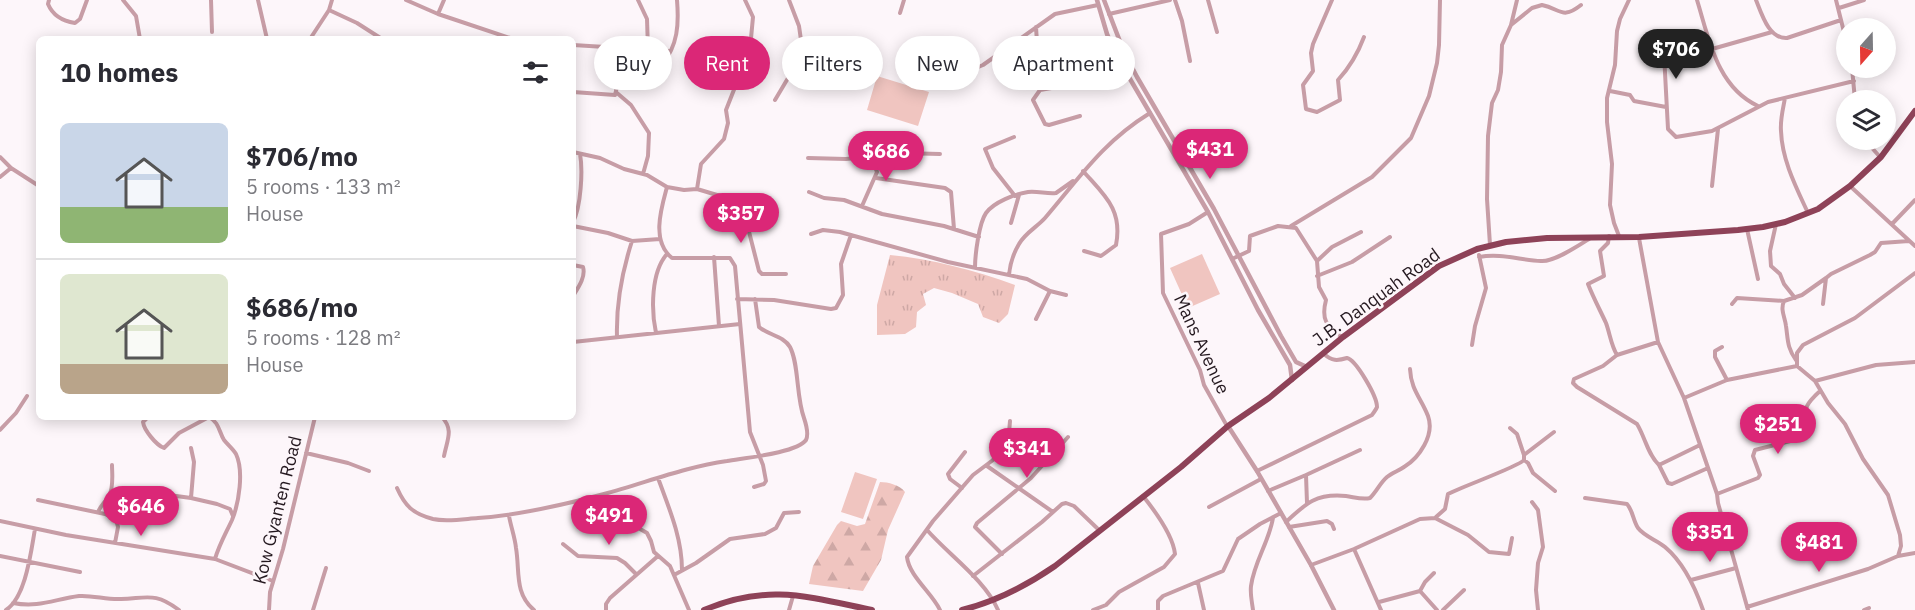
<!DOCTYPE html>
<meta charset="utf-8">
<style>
:root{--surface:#fff;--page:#f2f2f3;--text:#2b2b33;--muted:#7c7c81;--line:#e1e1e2;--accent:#db2777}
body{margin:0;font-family:"IBM Plex Sans",sans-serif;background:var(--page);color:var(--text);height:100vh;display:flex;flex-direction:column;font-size:22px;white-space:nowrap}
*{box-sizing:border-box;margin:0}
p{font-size:20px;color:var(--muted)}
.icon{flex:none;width:33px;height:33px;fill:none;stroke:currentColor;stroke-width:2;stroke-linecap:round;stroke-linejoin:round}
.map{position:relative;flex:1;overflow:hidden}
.drawer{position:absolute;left:36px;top:36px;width:540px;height:384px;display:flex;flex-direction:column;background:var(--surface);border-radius:9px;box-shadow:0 3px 15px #0003}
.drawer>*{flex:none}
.banner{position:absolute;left:594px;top:36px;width:570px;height:54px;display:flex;gap:12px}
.needle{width:39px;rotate:200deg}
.buttons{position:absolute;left:1836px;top:18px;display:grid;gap:12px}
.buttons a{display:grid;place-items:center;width:60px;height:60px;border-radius:50%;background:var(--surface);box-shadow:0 3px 15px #0003;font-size:30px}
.price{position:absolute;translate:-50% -51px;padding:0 14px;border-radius:21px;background:var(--accent);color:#fff;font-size:20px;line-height:39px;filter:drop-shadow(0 2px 3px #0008)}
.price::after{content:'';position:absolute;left:50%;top:36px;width:18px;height:14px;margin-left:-9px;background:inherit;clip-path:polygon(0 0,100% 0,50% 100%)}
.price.active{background:#222;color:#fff}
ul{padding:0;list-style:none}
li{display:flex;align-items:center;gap:18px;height:150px;padding:0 24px}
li+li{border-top:2px solid var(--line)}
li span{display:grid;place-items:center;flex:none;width:168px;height:120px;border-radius:9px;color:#555}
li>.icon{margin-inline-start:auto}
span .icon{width:72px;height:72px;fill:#fffc;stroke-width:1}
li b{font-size:26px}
h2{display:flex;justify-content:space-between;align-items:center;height:72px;padding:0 24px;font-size:26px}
.tag{padding:0 21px;border-radius:27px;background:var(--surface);box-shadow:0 3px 15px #0003;font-size:21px;line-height:54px}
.tag.active{background:var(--accent);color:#fff}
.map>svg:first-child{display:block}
.grass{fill:url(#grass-tufts)}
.forest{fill:url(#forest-firs)}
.garden{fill:#f0c5c0}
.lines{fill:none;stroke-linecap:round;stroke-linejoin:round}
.minor{stroke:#c79da6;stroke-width:4}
.tertiary{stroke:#c79da6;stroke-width:4.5}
.trunk{stroke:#8e4258;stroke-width:6}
.labels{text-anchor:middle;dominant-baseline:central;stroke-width:5;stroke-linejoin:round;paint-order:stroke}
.street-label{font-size:18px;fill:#24181f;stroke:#fdf6fa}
</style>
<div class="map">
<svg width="1915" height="610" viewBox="0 0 1915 610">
<defs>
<pattern id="grass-tufts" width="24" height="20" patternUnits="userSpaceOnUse" patternTransform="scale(1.5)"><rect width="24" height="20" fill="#f0c5c0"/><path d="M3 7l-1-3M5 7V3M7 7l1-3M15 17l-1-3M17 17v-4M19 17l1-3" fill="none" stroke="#cea8a5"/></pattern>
<pattern id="forest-firs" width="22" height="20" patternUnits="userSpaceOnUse" patternTransform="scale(1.5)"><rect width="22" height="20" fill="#f0c5c0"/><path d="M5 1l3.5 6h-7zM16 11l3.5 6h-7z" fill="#cea8a5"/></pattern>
</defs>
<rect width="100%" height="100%" fill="#fdf6fa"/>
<!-- grass -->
<path class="grass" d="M890,255C932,259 974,270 1015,285L1008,314L999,323L983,317L978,304L952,293L934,288L923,294L926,305L917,312L916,327L905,334L877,335V305Z"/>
<!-- forest -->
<path class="forest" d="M880,482C888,482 900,485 905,492L888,530L881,560L863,591L809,584L813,566L837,525L841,521L857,526L865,524Z"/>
<!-- garden -->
<path class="garden" d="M877,76L929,92L918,126L867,110Z
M1202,254L1220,294L1188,308L1170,268Z
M855,472L877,479L863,519L841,512Z"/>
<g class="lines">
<!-- minor -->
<path class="minor" d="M49,0L48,4C53,16 62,21 75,23L80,19L87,0
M123,0L136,16L140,39
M211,0L212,32
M258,0L267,39
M406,0L438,14L510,38L523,39
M638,0L647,19L648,49
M1175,0L1182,21L1190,61
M1208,0L1217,32
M1332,0L1313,44L1311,53L1313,71L1303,85L1306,109L1317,112L1340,100L1338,80C1350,67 1358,53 1364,37
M1697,0C1709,39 1717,87 1758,106
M1756,0C1762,15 1769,39 1787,38L1841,20
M1836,0L1846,40
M1839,8L1864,0
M329,10L357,23L382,39
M900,13L904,0
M438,14L444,0
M1109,14L1170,0
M1511,25L1517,0
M1036,27L1040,90L1080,83
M310,39L329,10L332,0
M573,45L670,51
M1712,49L1772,32
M904,52L931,70L951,76L964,73L983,65L1055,14L1098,5
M1664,54L1668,129L1676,137L1712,131L1768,102L1854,81
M1852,68L1855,100
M1040,90L1033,100L1045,124L1049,125L1080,116
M1610,91L1630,95L1634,101L1666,107
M573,92L615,95L622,66C635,60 648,70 662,65C678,45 679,24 677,0
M617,93L631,105L649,133L648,156L643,174
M1785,98C1783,109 1780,120 1781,131C1782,160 1796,187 1808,213
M775,100L794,68L801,40L799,26L789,0
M1014,137L985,149L993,168L1015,196
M1865,140L1880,157
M573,152L600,158L624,169L647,175L667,187C661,209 651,241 672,258H730L735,266L750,432L763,465L766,481L764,484L754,487
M0,157L11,168L39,186
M808,158L846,159L902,153L940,154
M1083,171C1104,195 1123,209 1116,245L1101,256L1084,251
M0,177L11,168
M876,178L945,188L951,192L954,229
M1712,186L1718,129
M1850,186L1915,246
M667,187L684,190L697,189L701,164L724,139L728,123L726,110L750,49L753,17L745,0
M697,189L737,201L746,220L759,271L762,274H786
M809,192L824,198L844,200L882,214L944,226L979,237
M862,206L877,172L871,156
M1208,212L1189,224L1161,234L1163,293L1200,370L1204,385L1227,426
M573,222C581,207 583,170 580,154
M1011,223L1019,195
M1776,224L1770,251L1771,266L1780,274L1784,284L1795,298
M1892,224L1915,200
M573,226L608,233L632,241L660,239
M1291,226L1372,177L1411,138L1429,96L1437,63L1439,45L1440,0
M1747,229L1758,279
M811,234L823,230L840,232L948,262L1027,279L1050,291L1066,295
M1609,236L1608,243L1600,251L1604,276L1588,284C1593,297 1600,310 1606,323C1610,334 1611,345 1617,355L1658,342
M1619,236L1614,223L1610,205L1612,164L1607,122V98L1615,65L1617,31L1620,19L1629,0
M1639,238L1658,342L1684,398L1717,494L1718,503L1748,610
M1490,245L1487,199L1488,136L1492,103L1498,90L1501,72L1502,45L1511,25L1532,8L1542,5C1561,9 1562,20 1581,5
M714,257L719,326
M1479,257C1501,253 1520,260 1541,261C1554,262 1578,246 1589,239
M1232,259L1249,251L1250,236L1278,226L1296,228L1317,261L1319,287L1326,300C1321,319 1326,326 1342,337
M1317,261L1332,247L1361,232
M573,265L583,267C586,277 578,288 573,296
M975,268C975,255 979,223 986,213C994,202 1015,194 1028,192C1038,191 1047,194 1056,193L1073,181
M1009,275C1010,264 1013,254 1019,244C1025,233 1037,227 1045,218C1080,177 1103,142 1150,113
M1317,276L1352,262L1390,237
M737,299L774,300L831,309L836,308L843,295L841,264L851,235
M1784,301C1780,310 1785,317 1786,326C1788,339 1787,348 1796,360
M1732,304L1737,298L1784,301L1802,295L1826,278
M1823,304L1826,278L1831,274L1870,255L1875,252L1881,243L1909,241
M1036,319L1050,291
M656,333C651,310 651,272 667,254
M617,337C616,303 622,272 632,241
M573,342L740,324
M1472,345L1475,326L1486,288L1479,255
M1722,347L1715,351V357L1727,380
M1617,355L1603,366L1574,379L1573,383L1577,387L1637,424C1645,437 1648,455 1659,465
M1797,366V353L1803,345L1855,318L1915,273
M1815,381L1828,403L1845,424L1863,459L1888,495L1900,535L1901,546L1898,556
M1684,398L1727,380L1797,366L1815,381L1876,365L1915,362
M148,417L143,422C144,430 156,445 164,448L179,433L209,417C219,422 219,432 224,440C228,445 233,449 236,454C244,471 239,503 232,520C226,533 219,545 215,559
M442,417C454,430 447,440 444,456
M1510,428L1517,434L1524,455
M0,430L16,413L27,396
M1700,445L1659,465L1668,483L1672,484L1708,468
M191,448L194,462L191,498
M306,453L348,463L369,471
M1524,460L1528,463L1533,473L1555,491
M987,466L1053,512
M1257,471L1372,415C1374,412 1376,410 1377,407C1377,396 1356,360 1347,358C1337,361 1332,361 1324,354
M658,478C669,508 682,538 682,570
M397,488C405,506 413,514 433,519C447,522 464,519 478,518C521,515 563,505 604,494C645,483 685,467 727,461C743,458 797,453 806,440C809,434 806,424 804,418C796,396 799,364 790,347C784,336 768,335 759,327L755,299
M962,488L950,479L948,474L965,452
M1268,491L1306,475
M147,492L191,498L217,504L230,509L233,516
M605,494L617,527L635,526L647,533L651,541L654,552L670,566L689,610
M1717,494L1758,478L1760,475L1753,456L1755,450L1806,437L1810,434C1812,409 1795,414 1820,391
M1585,498L1627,504C1633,511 1633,520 1638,528C1645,537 1657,540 1665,547C1684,563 1695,587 1703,610
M38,500L105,514L116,519L118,527L115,543
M1532,502L1538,510L1543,547L1538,563L1536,590L1538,610
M1307,503L1306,475L1360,450
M1209,507L1261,479
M98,512C101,505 105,502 109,496C114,487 112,474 112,465
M509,516C511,527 515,538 516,548C520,571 514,593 534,610
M1436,517L1445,509L1448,494C1461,487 1520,466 1524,460V455L1554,432
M0,521L66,535L215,559L273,581
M1286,522C1306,503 1317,493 1346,496C1354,497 1362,500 1370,498C1377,491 1380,483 1387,477C1392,473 1398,471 1404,467C1419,458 1435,435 1428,416C1421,398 1411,390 1410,369
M1289,527L1327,521L1332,524L1334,529
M927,530C949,555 985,580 998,610
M563,544L578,556L617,558L625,563L636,574
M1354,549L1381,610
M1002,554L975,527L977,523L1031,478L1068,437
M0,556L80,572
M1311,565L1354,549L1420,519L1435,518L1468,535L1489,552L1509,554L1512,538
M674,575L696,563L730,539L765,534L776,528L784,513L799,512
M973,576L1042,522L1062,504L1066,503L1074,506L1099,530
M1691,580L1736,568
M1198,583L1204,610
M1420,591L1425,582L1434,573
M1379,602L1420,591L1437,610
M13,603C39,608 55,599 79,596C93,595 107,600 121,599C148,598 155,592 179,610
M1747,607L1868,569L1898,556L1915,553
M6,610C26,597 31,551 35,529
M269,610L270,592L283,549L315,417
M313,610L326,568
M606,610V604L610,598L658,556
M789,610L793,596
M940,610C932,593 909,576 907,557L933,521L973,475L993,460L1009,433L1010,421
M1093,610L1106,605L1119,592L1164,567L1175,554C1173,536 1155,511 1143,496
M1158,610V601L1163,596L1223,571L1238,539L1260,524L1281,513
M1253,610C1252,602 1250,594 1251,586C1254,562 1269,542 1273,518
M1443,610L1464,590
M1864,610L1869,608"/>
<!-- tertiary -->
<path class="tertiary" d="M1097,0L1107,34L1116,55L1208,212L1258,310L1290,365L1292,380
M1104,0L1124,52L1137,77L1214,209L1281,336L1296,362L1307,367
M1228,426L1257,471L1311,565L1334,610"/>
<!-- trunk -->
<path class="trunk" d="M704,610C767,583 809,597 872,610
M962,610C997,601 1026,586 1055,566L1181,467L1228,426L1269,398L1343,337L1439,266L1477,249L1506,242L1547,238L1639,237L1738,230L1763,227L1785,222L1818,209L1850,186L1881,157L1915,111"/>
</g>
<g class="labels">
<!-- street labels -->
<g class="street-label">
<text transform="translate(1376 297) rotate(-36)">J.B. Danquah Road</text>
<text transform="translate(1202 344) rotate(65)">Mans Avenue</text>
<text transform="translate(277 510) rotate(-76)">Kow Gyanten Road</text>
</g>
</g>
</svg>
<div class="buttons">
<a><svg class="needle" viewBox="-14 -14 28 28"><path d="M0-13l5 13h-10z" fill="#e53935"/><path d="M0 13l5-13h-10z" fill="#7c7c81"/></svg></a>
<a><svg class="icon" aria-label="layers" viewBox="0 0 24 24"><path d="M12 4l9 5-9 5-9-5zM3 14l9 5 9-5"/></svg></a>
</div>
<b class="price active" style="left:1676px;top:80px">$706</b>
<b class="price" style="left:1210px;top:180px">$431</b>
<b class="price" style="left:886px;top:182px">$686</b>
<b class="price" style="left:741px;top:244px">$357</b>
<b class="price" style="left:1778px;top:455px">$251</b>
<b class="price" style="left:1027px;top:479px">$341</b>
<b class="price" style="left:141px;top:537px">$646</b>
<b class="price" style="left:609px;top:546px">$491</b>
<b class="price" style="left:1710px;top:563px">$351</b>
<b class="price" style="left:1819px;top:573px">$481</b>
<div class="banner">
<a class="tag">Buy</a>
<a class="tag active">Rent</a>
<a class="tag">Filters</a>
<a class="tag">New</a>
<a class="tag">Apartment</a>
</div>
<section class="drawer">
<h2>10 homes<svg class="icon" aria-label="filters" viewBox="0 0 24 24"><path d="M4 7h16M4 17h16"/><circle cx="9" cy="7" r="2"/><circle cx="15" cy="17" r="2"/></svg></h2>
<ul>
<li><span style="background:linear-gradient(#c9d6e8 70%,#8fb573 0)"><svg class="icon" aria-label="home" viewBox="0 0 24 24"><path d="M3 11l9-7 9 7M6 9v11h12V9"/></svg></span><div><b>$706/mo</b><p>5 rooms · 133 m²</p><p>House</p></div></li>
<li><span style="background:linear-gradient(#dfe7d0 75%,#b9a48a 0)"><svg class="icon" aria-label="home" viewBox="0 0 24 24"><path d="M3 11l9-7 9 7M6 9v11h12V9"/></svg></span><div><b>$686/mo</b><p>5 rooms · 128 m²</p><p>House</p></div></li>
</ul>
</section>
</div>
